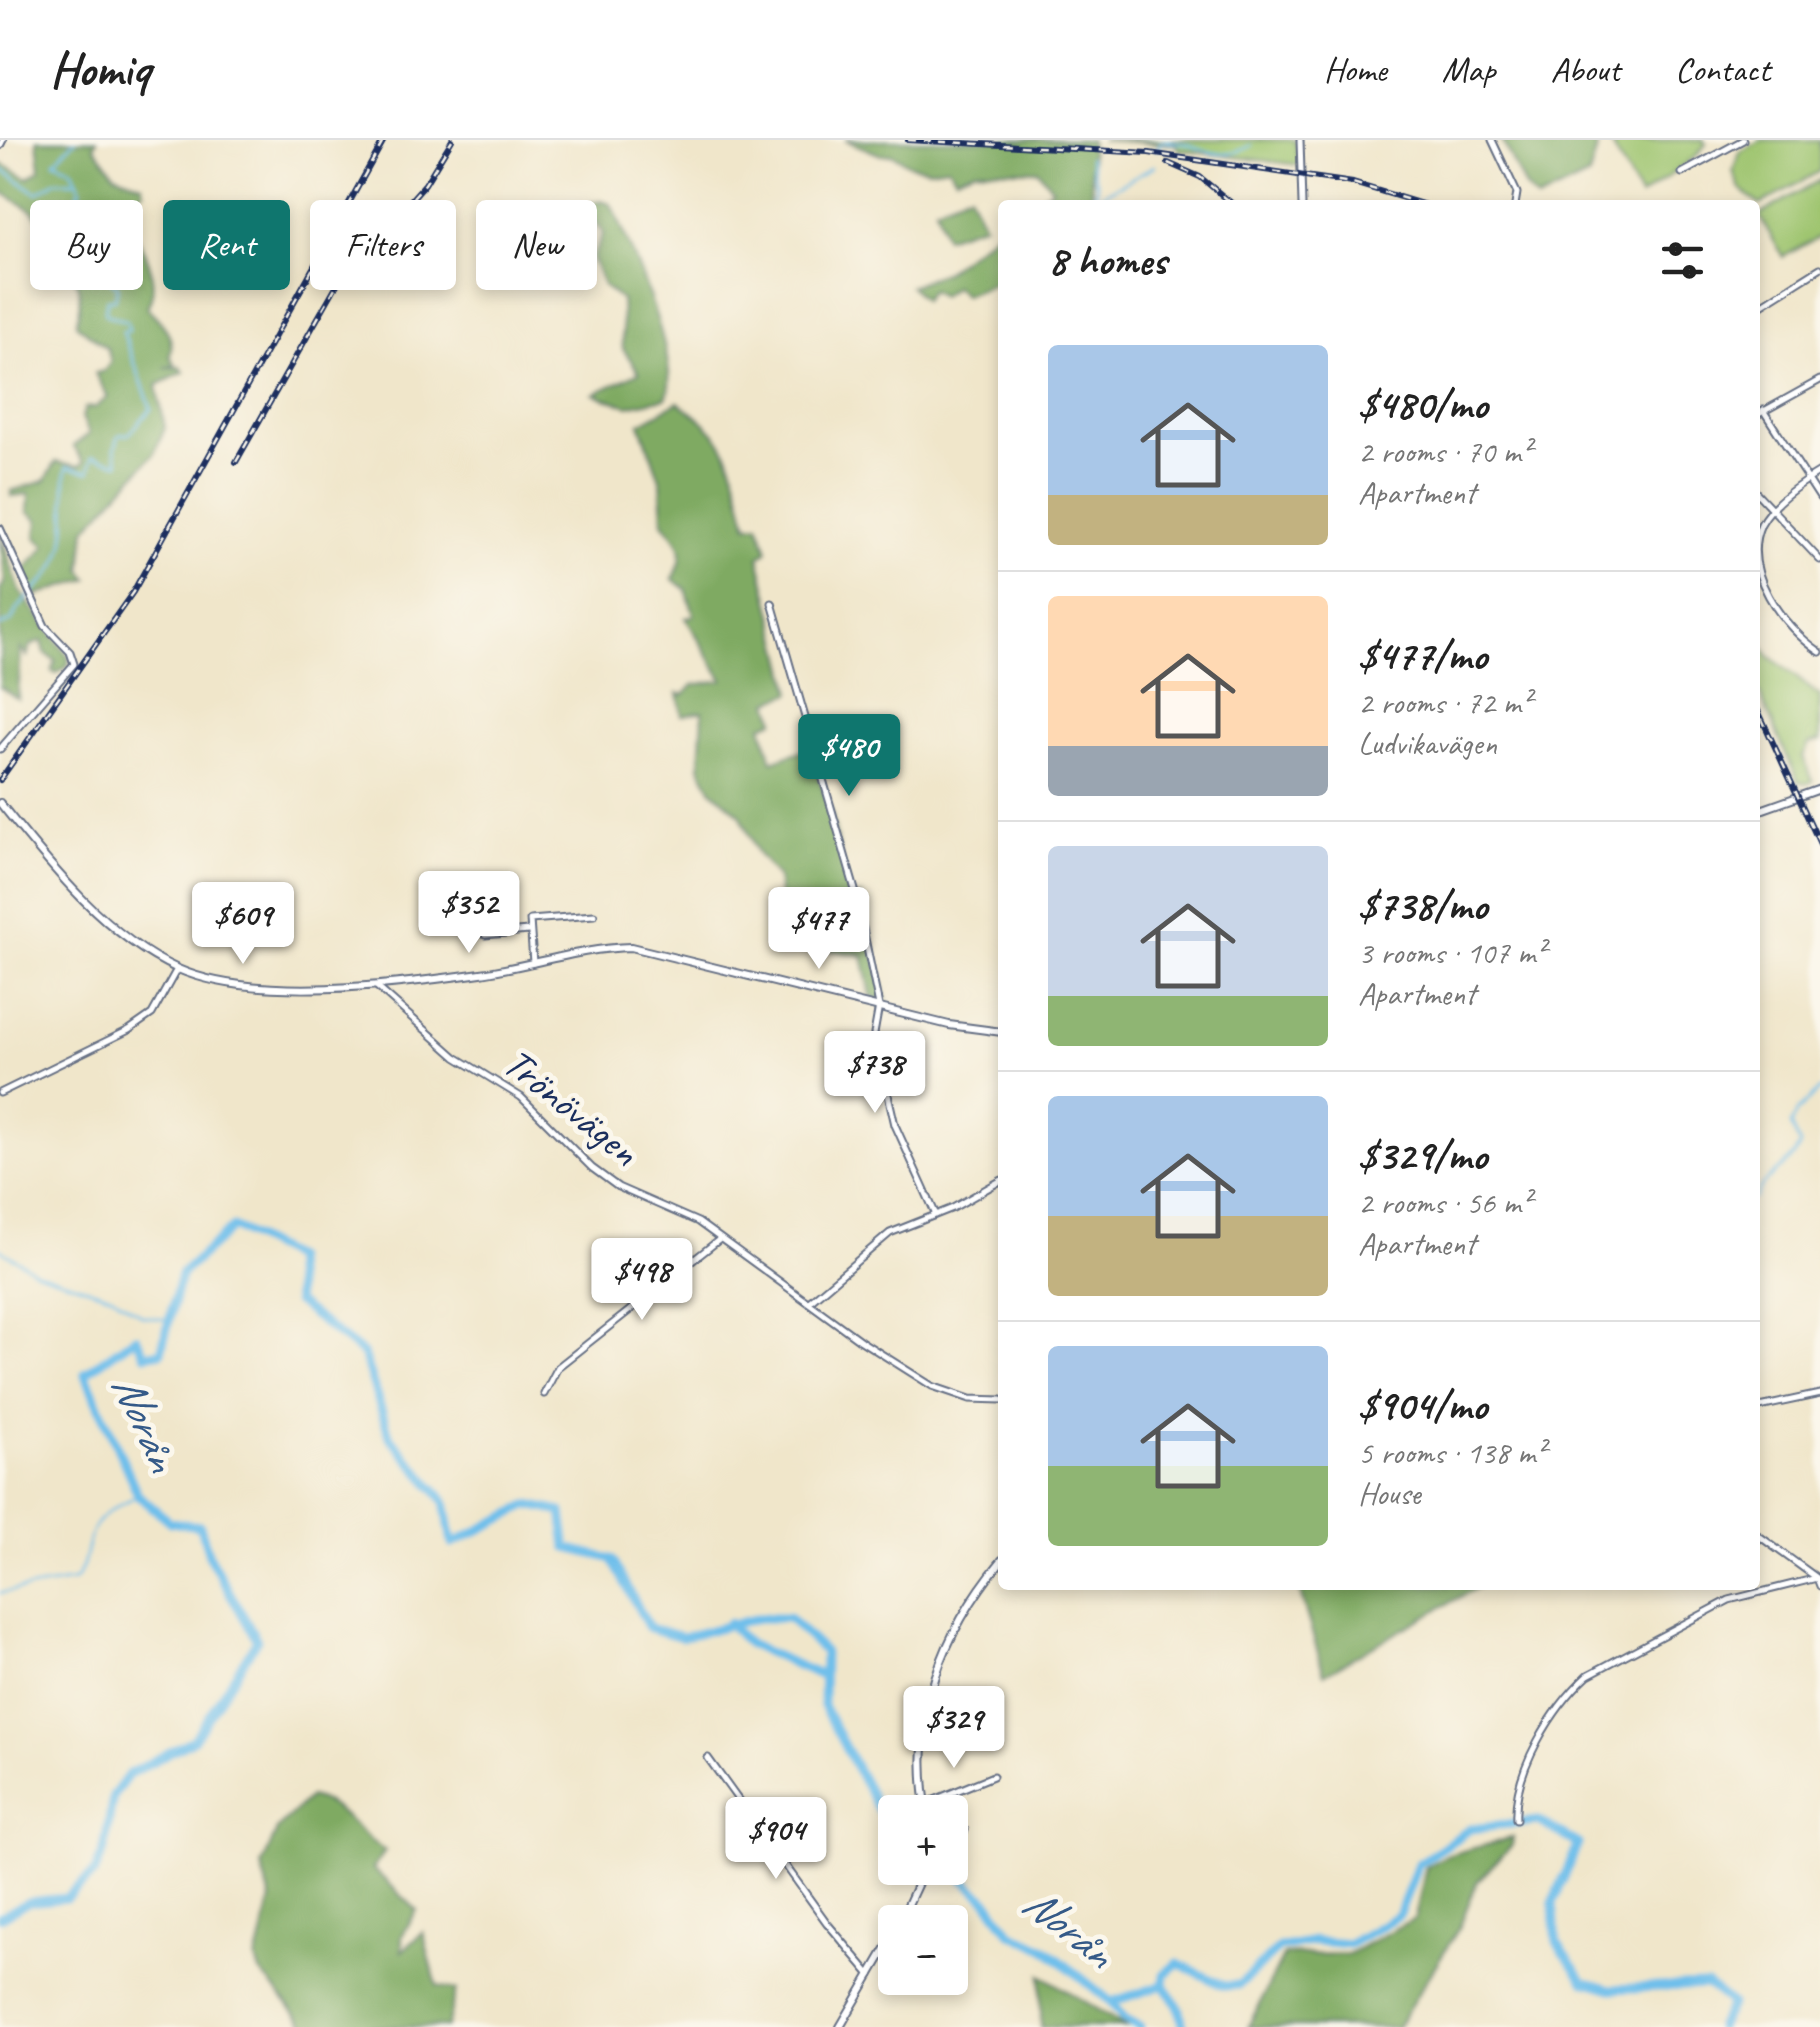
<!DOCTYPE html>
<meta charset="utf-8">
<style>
:root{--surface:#fff;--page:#f2f2f2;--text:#222;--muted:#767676;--line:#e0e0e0;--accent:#0f766e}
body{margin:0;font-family:Caveat,sans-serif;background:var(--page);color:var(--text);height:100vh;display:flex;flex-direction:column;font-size:38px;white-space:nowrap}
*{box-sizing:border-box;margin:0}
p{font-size:32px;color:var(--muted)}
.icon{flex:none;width:55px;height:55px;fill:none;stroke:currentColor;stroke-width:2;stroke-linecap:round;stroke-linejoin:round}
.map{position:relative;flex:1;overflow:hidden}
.panel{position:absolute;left:998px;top:60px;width:762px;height:1390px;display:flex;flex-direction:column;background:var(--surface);border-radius:10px;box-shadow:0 5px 15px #0003}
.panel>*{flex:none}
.top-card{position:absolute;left:30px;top:60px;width:818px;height:90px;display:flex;gap:20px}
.controls{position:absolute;left:878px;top:1655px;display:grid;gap:20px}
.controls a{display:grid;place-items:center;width:90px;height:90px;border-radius:10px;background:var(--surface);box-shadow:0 5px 15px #0003;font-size:50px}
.price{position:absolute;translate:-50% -85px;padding:0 22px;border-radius:10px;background:#fff;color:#222;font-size:32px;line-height:65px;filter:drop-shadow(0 2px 5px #0008)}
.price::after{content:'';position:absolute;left:50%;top:60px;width:30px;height:22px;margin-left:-15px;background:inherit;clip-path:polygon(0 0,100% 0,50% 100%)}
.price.selected{background:var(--accent);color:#fff}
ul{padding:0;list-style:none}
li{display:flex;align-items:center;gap:30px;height:250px;padding:0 50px}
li+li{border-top:2px solid var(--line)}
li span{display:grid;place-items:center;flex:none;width:280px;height:200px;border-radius:10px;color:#555}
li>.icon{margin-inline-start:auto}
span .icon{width:120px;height:120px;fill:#fffc;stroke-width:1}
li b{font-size:42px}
h2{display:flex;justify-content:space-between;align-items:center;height:120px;padding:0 50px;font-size:42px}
.tag{padding:0 35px;border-radius:10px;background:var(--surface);box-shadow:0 5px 15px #0003;font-size:35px;line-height:90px}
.tag.selected{background:var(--accent);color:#fff}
header{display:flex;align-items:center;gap:60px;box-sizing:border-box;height:140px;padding:0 50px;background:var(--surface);border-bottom:2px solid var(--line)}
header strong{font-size:48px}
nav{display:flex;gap:55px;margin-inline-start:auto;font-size:35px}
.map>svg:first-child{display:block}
.green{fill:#9fc570;stroke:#5d7a67;stroke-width:2.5}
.forest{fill:#7faa62;stroke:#4d6c60;stroke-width:2.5}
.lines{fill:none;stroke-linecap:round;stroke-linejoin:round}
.stream{stroke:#70bfeb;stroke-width:2.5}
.river{stroke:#70bfeb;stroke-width:9}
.minor-casing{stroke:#666f84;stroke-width:9}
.tertiary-casing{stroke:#666f84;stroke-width:10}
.minor{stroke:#fff;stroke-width:5}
.tertiary{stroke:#fff;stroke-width:6}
.rail-casing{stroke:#1b2f5e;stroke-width:6}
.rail{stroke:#fbf7ec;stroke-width:2.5;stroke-dasharray:8;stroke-linecap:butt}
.labels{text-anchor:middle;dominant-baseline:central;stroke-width:10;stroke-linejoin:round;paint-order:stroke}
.street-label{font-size:42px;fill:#1b2f5e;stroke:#fbf7ec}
.water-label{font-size:45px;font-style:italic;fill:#355a88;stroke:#fbf7ec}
</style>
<header>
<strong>Homiq</strong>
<nav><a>Home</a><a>Map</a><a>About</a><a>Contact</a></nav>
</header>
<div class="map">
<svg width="1820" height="1887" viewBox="0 0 1820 1887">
<rect width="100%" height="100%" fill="#fbf7ec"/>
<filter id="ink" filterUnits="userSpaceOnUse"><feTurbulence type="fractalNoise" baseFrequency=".01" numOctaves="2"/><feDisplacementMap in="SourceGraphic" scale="20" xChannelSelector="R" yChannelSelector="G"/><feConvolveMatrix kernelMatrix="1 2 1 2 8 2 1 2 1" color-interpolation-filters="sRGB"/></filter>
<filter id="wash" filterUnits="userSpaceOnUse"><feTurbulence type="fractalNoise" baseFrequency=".0048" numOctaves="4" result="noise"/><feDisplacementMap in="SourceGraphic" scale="40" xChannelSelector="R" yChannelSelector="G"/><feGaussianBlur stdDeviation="2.25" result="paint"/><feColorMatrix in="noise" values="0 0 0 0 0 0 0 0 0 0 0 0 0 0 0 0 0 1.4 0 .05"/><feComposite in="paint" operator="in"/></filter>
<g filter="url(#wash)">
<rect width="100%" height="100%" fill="#f0e6ca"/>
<!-- green -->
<path class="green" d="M1101,0H1295L1300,25L1179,10L1175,4Z
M1609,0H1703L1706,4L1695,17L1640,57Z
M1761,0H1820V31L1760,65L1740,49L1733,31L1740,12Z
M1820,40V96L1783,117L1759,75Z
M1758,499L1768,515L1820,556V601L1809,604L1803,617L1813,641L1807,644L1798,641L1755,544Z"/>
<!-- forest -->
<path class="forest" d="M37,0H97L94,6L115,34L142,44L144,51C127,60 112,50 94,58L97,65C131,73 167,134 147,167C160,181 176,194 170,216L175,225L164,228L180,227L184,232L157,245L165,288L154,314L86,389L82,430L89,439L35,456L23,432L46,406L36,397L38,380L28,372L29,354L11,356V351L45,341L56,322L79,326L84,322L73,306L89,294L82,277L85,268L96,267L108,257L95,233L104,231L111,222L107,208L76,184C84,150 81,139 53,119L54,99L33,71L0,51V23L28,38L40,30Z
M845,0H1090L1092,65H1030L1052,48L1038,30L976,29L956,37L948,26L929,29L911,25L892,14L881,15Z
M1502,0H1593L1597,9L1589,36L1537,61L1525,48Z
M969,53L984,84L945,97L936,67Z
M601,60L610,63L617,77C633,113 682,225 666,258L628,266L594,254L639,232L623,209L621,160L604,147L592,119L603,93L584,65Z
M1002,87V140L964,155L954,146L941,156L930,150L923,160L910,146L946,131Z
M678,262C735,301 731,322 748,385L759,384L768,410L759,417L792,553L770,561L775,580L762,585L772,621L809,608L832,676L850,760L861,756L887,863L871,856L863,815L820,808L818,791L784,796L777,737L758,714L740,674L711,649L700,626L703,571L682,575L678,553L684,555L693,545L723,540L686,478L694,475L686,449L673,439C687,413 682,403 663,383L661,342L640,283Z
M0,394L20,451L69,517L68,526L56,534L52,531L56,521L45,513L42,501L30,506L27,516L21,508L18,559L0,547V450L5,441Z
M1298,1445H1481L1324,1534Z
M309,1657C340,1662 357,1695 385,1711L373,1729L417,1770L402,1796V1811L423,1792L437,1846L456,1850L447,1887H308L260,1832L256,1820L271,1760L262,1726L277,1690Z
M1513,1697L1512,1705L1477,1742L1459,1788L1397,1887H1248L1284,1815L1348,1814L1415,1778L1426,1727C1453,1708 1482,1709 1513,1697Z
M1041,1835L1126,1887H1041Z"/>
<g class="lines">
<!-- stream -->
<path class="stream" d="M1168,2C1204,2 1213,27 1252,5
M1157,10L1161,2L1170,0
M1089,17L1097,44L1094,65
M0,28L37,53L56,41H78
M1099,60L1210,65
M1099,65V56L1154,26
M0,486L11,482C21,457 49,443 59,419C73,387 61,358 67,327L89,332L93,316L119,323L115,309L119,295L129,294L151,269C142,240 132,219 123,191H129L127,181L105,174L107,159H115L118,146L108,139V133L118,124L112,92L85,73L76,56L81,49L72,29L55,21L75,0
M1755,1059C1763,1033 1789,1031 1800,1005L1791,985L1798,971L1820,950
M0,1109L37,1132L113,1156L143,1176L169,1180
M0,1453L74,1441C87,1427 85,1406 93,1389C102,1372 122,1364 138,1355"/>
<!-- river -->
<path class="river" d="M728,1483L748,1504L822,1536
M942,1728L960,1736L988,1761L1011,1793L1046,1809L1111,1862L1164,1845L1165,1834L1178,1823L1224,1846L1239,1845L1279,1808L1314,1801L1349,1804L1399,1775L1418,1724L1470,1689L1538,1681L1578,1704L1553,1763L1557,1802L1584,1841L1611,1849L1707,1845L1731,1864L1718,1887
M0,1777L28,1762L66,1758L94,1734L104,1711L113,1656L129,1634L194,1599L257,1500L210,1418L200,1386L170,1382L138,1355L85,1233L136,1197L145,1215L161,1212L181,1134L233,1087L293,1118L296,1162L363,1214L390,1297L445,1361L452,1404L529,1365L562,1372L567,1408L612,1419L649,1488L682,1497L758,1478H789L824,1512L823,1566L878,1669L895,1688
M1164,1845L1180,1869L1183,1887
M1111,1862L1124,1879L1140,1887"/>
</g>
</g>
<g filter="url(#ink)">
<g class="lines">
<defs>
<path id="minor" d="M1300,0L1302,65
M1492,0L1517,53L1515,65
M0,6L3,0
M1682,33L1743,0
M1755,169L1820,128
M1763,270L1820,358
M1755,276L1820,240
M1820,332C1800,344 1772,363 1761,384C1740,431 1783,487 1820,512
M1755,351L1820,420
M0,388L45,486L70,512L74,524L0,609
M772,463L855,750L879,866L874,894L895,985L936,1075
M485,795L528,791
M533,823L530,780L594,775
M376,846L456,917L521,957L592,1028L618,1047L698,1082L861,1201L932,1246L970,1259L1002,1260
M0,953L129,890L152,874L177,829
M809,1162L890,1093L953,1068L1002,1040
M544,1254L558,1227L720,1099
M1755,1268L1820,1254
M1755,1393L1817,1438
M708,1618L827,1783L871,1835
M927,1663L993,1636
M931,1663L936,1672
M1516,1680C1513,1631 1552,1568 1588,1535L1729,1460L1817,1438L1820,1446
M950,1695L965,1690"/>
<path id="tertiary" d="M0,663C48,723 106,797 178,829C255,863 397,845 481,833C531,826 580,808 631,807L949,885L1002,892
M1755,672L1820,649
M927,1672C910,1576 941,1494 1002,1420
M900,1782L925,1728
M840,1887L895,1793"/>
</defs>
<!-- minor casing -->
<use href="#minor" class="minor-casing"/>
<!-- tertiary casing -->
<use href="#tertiary" class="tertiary-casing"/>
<!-- minor -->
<use href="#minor" class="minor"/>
<!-- tertiary -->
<use href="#tertiary" class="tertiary"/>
<defs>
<path id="rail" d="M908,0L1149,13L1353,43L1426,65
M1168,23L1200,37L1234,65
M236,322L340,139L425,44L452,0
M1755,564L1820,704
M0,640L133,452L384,0"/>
</defs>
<!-- rail casing -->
<use href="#rail" class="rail-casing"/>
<!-- rail -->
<use href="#rail" class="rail"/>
</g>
</g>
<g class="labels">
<!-- street labels -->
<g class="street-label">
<text transform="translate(571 967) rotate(39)">Trönövägen</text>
</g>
<!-- water labels -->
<g class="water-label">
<text transform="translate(145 1282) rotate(67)">Norån</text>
<text transform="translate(1068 1787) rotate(39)">Norån</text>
</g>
</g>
</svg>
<div class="controls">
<a>+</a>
<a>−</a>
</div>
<b class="price selected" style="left:849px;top:659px">$480</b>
<b class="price" style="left:469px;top:816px">$352</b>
<b class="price" style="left:243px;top:827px">$609</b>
<b class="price" style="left:819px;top:832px">$477</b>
<b class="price" style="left:875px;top:976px">$738</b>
<b class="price" style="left:642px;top:1183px">$498</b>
<b class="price" style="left:954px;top:1631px">$329</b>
<b class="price" style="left:776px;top:1742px">$904</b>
<div class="top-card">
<a class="tag">Buy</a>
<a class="tag selected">Rent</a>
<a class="tag">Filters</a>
<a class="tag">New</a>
</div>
<section class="panel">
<h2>8 homes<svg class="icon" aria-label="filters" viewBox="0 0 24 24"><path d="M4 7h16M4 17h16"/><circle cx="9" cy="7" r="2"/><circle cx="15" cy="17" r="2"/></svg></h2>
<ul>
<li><span style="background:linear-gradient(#a9c7e8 75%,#c2b280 0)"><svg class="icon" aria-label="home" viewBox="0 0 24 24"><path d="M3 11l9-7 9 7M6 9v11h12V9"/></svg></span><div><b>$480/mo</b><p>2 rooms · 70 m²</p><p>Apartment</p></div></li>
<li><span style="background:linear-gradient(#ffd9b3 75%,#9aa5b1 0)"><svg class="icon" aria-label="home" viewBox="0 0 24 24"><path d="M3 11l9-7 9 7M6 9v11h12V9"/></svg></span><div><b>$477/mo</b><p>2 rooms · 72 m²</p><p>Ludvikavägen</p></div></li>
<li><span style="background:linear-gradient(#c9d6e8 75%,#8fb573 0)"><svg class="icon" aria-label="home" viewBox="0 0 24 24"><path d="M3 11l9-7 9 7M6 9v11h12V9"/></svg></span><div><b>$738/mo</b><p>3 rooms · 107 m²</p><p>Apartment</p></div></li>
<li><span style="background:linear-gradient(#a9c7e8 60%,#c2b280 0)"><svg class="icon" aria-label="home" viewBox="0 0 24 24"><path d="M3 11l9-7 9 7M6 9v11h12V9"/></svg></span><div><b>$329/mo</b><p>2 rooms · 56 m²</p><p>Apartment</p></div></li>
<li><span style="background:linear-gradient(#a9c7e8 60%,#8fb573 0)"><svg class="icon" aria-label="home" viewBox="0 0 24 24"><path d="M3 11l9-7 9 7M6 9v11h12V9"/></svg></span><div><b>$904/mo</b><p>5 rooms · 138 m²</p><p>House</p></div></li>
</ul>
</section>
</div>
